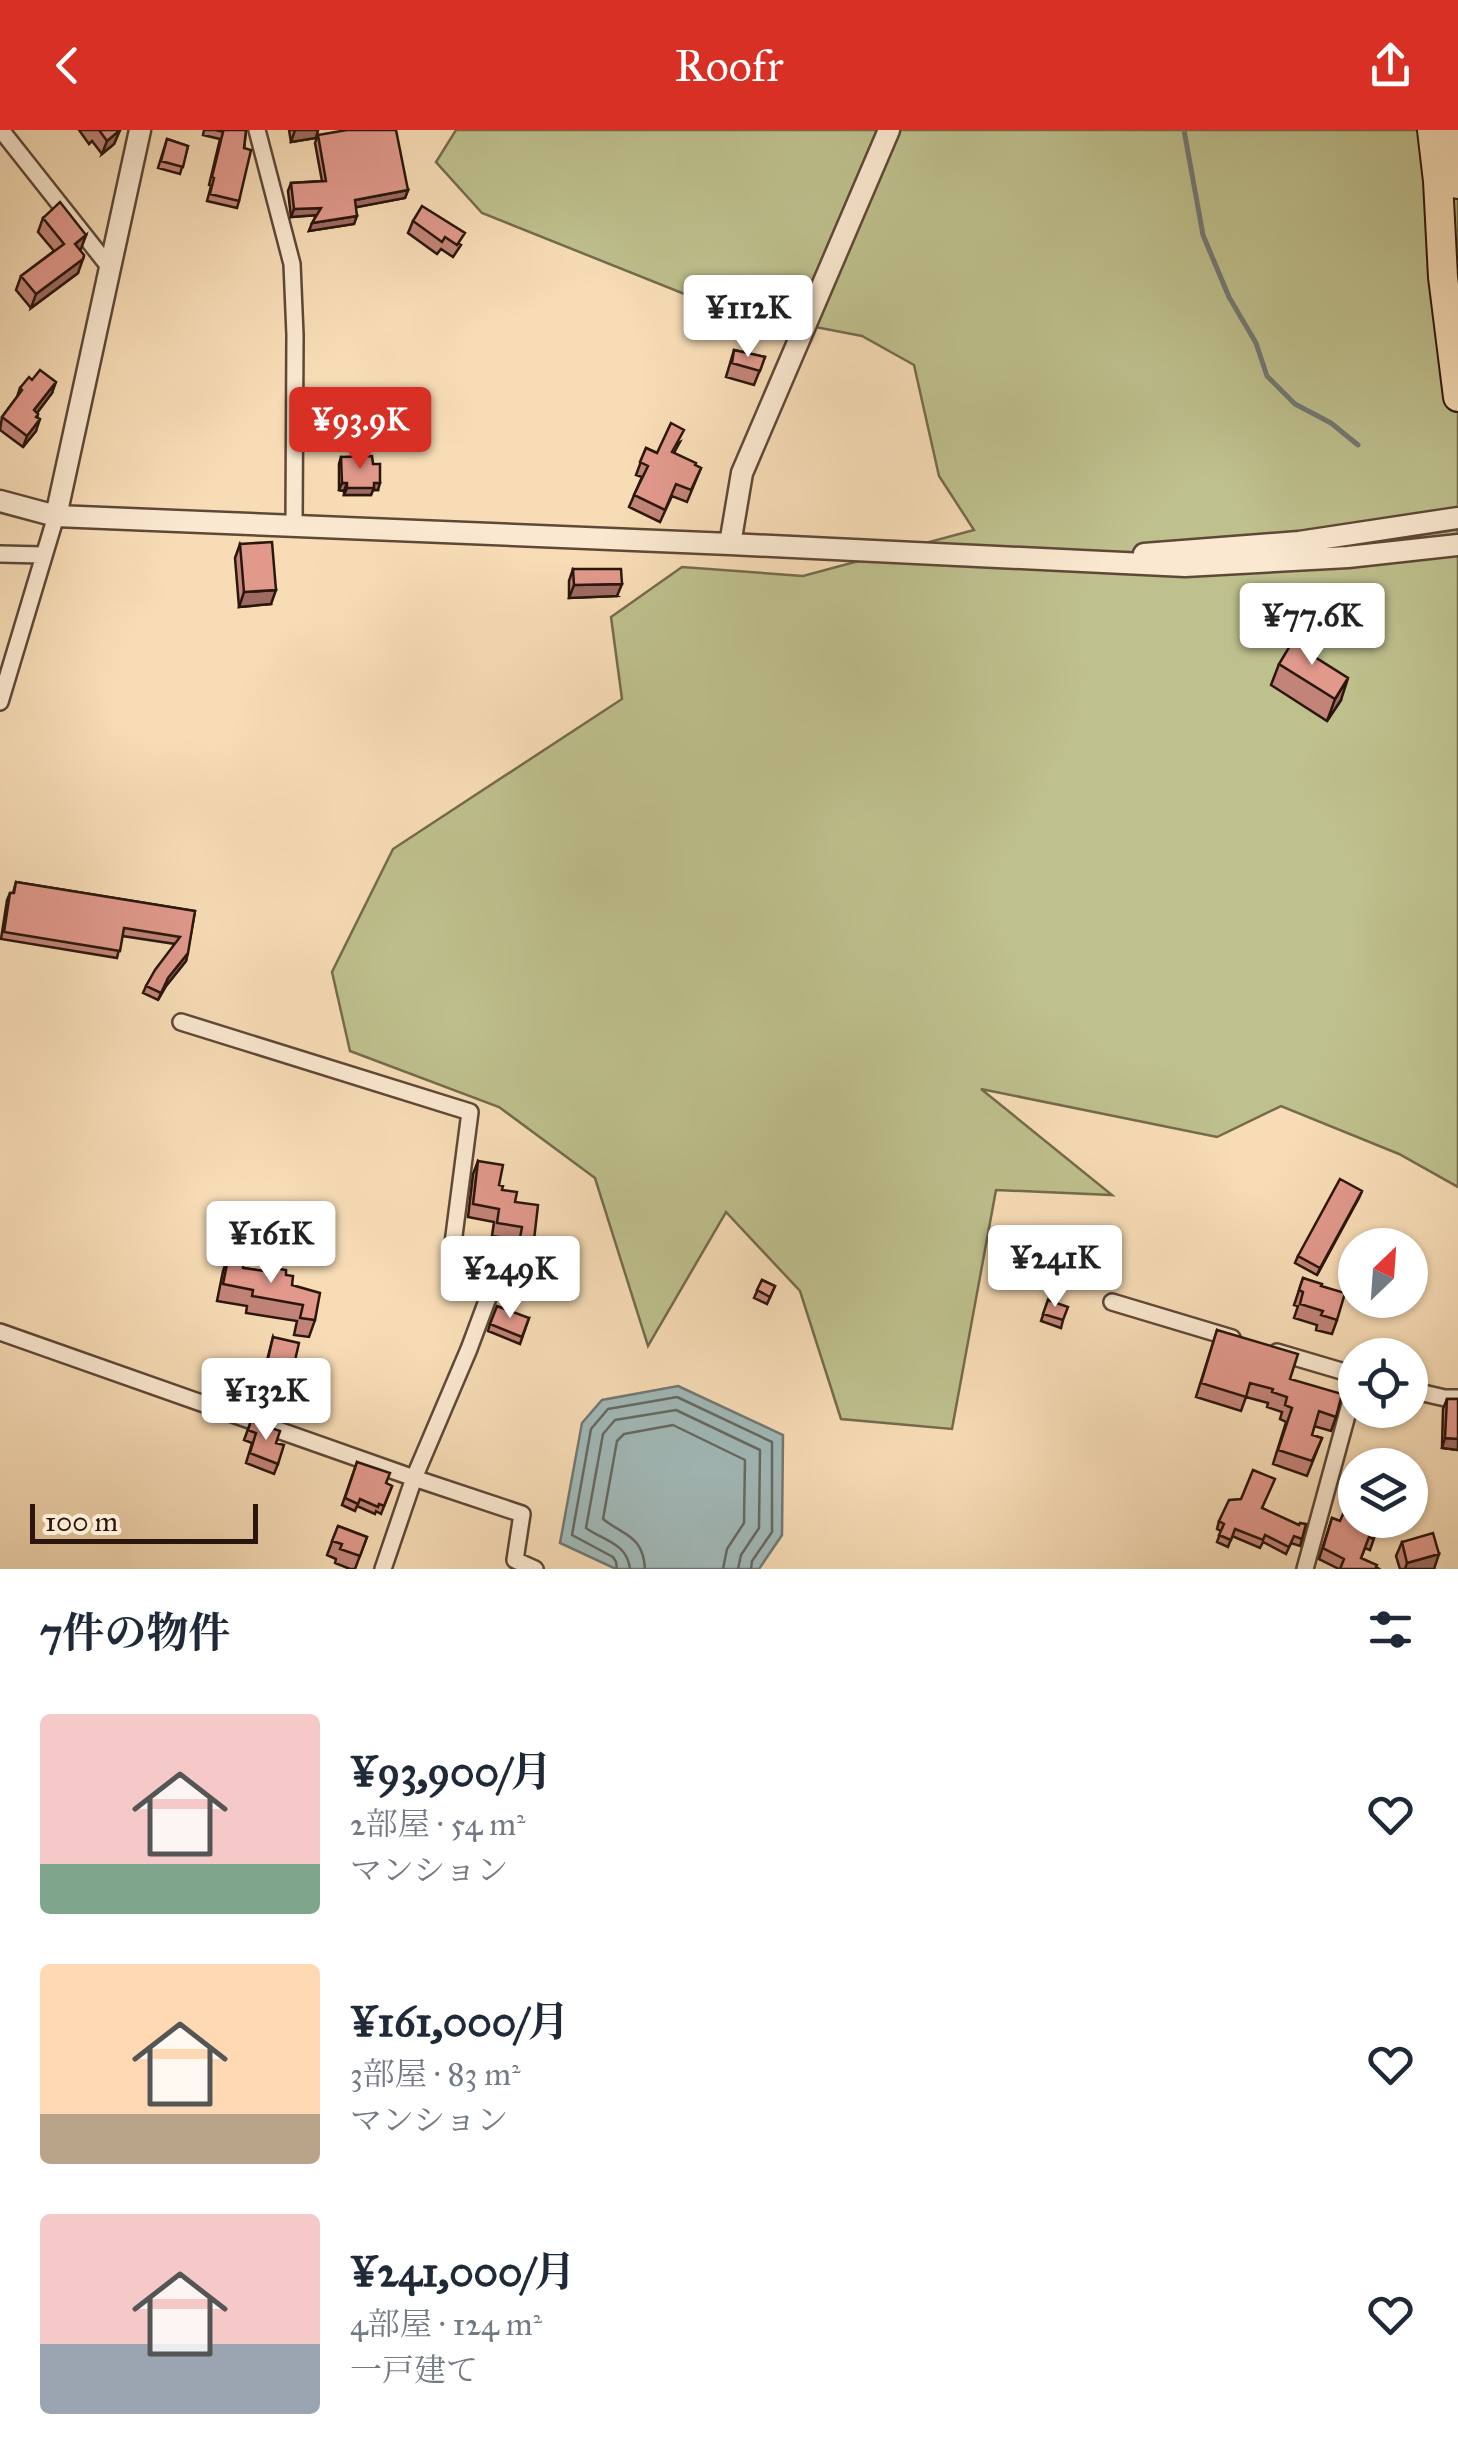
<!DOCTYPE html>
<html lang="ja">
<meta charset="utf-8">
<style>
:root{--surface:#fff;--page:#f2f2f3;--text:#1f2937;--muted:#747a83;--accent:#d93025}
body{margin:0;font-family:"IM FELL Great Primer","Noto Serif JP",serif;background:var(--page);color:var(--text);height:100vh;display:flex;flex-direction:column;font-size:38px;white-space:nowrap}
*{box-sizing:border-box;margin:0}
p{font-size:32px;color:var(--muted)}
.icon{flex:none;width:55px;height:55px;fill:none;stroke:currentColor;stroke-width:2;stroke-linecap:round;stroke-linejoin:round}
.map{position:relative;height:1439px;overflow:hidden}
.side{display:flex;flex-direction:column;background:var(--surface);flex:1}
.side>*{flex:none}
.needle{width:65px;rotate:25deg}
.tools{position:absolute;left:1338px;top:1098px;display:grid;gap:20px}
.tools a{display:grid;place-items:center;width:90px;height:90px;border-radius:50%;background:var(--surface);box-shadow:0 2px 8px #0004;font-size:50px}
.scale{position:absolute;left:30px;bottom:25px;width:228px;box-sizing:border-box;padding-left:10px;border:5px solid #2b160d;border-top:0;font-size:28px;line-height:35px;white-space:nowrap;color:#2b160d;-webkit-text-stroke:8px #fae8d0;paint-order:stroke}
.price{position:absolute;translate:-50% -85px;padding:0 22px;border-radius:10px;background:#fff;color:#222;font-size:32px;line-height:65px;filter:drop-shadow(0 2px 5px #0008)}
.price::after{content:'';position:absolute;left:50%;top:60px;width:30px;height:22px;margin-left:-15px;background:inherit;clip-path:polygon(0 0,100% 0,50% 100%)}
.price.on{background:var(--accent);color:#fff}
ul{padding:0;list-style:none}
li{display:flex;align-items:center;gap:30px;height:250px;padding:0 40px}
li span{display:grid;place-items:center;flex:none;width:280px;height:200px;border-radius:10px;color:#555}
li>.icon{margin-inline-start:auto}
span .icon{width:120px;height:120px;fill:#fffc;stroke-width:1}
li b{font-size:42px}
h2{display:flex;justify-content:space-between;align-items:center;height:120px;padding:0 40px;font-size:42px}
header{display:flex;justify-content:space-between;align-items:center;height:130px;padding:0 40px;background:var(--accent);color:#fff;font-size:45px;font-weight:600}
.map>svg:first-child{display:block}
.green{fill:#bec08d;stroke:#746b4d;stroke-width:2.5}
.water{fill:#a1b9b8;stroke:#727874;stroke-width:2.5}
.lines{fill:none;stroke-linecap:round;stroke-linejoin:round}
.shore{stroke:#666862;stroke-width:2.5}
.stream{stroke:#727874;stroke-width:5}
.minor-casing{stroke:#5e4837;stroke-width:20}
.tertiary-casing{stroke:#5e4837;stroke-width:25}
.trunk-casing{stroke:#2b160d;stroke-width:32}
.minor{stroke:#fae8d0;stroke-width:15}
.tertiary{stroke:#fae8d0;stroke-width:20}
.trunk{stroke:#f7dcb6;stroke-width:28}
.wall{fill:#c28478;stroke:#2b160d;stroke-width:2.5}
.shaded-wall{fill:#9e6b62;stroke:#2b160d;stroke-width:2.5}
.building{fill:#e1998c;stroke:#2b160d;stroke-width:2.5}
</style>
<header><svg class="icon" aria-label="back" viewBox="0 0 24 24"><path d="M15 5l-7 7 7 7"/></svg>Roofr<svg class="icon" aria-label="share" viewBox="0 0 24 24"><path d="M12 15V3M7 8l5-5 5 5M5 13v7h14v-7"/></svg></header>
<div class="map">
<svg width="1458" height="1439" viewBox="0 0 1458 1439">
<rect width="100%" height="100%" fill="#f7dcb6"/>
<filter id="stains"><feTurbulence type="fractalNoise" baseFrequency=".002" numOctaves="4"/><feColorMatrix values="0 0 0 0 .2 0 0 0 0 .09 0 0 0 0 .02 0 0 0 .5 -.17"/></filter>
<radialGradient id="worn" r=".72"><stop offset=".6" stop-color="#630" stop-opacity="0"/><stop offset="1" stop-color="#630" stop-opacity=".3"/></radialGradient>
<!-- green -->
<path class="green" d="M456,0H1458V1057L1399,1024L1281,976L1217,1007L981,959L1112,1065L996,1060L952,1299L841,1289L800,1161L726,1082L648,1216L595,1048L499,977L350,921L332,842L393,719L622,569L611,487L682,437L803,446L974,400L939,346L914,235L862,206L722,179L482,83L436,32Z"/>
<!-- water -->
<path class="water" d="M678,1256L783,1305L782,1405L759,1439H616L560,1413L582,1293L602,1270Z"/>
<g class="lines">
<!-- shore -->
<path class="shore" d="M617,1439L616,1432L613,1427L572,1405L591,1299L608,1279L677,1267L772,1312V1402L752,1431L751,1439
M630,1439C627,1413 604,1411 586,1398L603,1304L615,1290L676,1280L760,1320L759,1398L741,1425L738,1439
M645,1439C643,1405 624,1406 603,1389L617,1311L624,1304L673,1295L745,1330L744,1393L727,1419L723,1439"/>
<!-- stream -->
<path class="stream" d="M1184,0L1203,105L1229,167L1256,213L1267,246L1295,274L1331,293L1358,315"/>
<defs>
<path id="minor" d="M1,0L111,139
M257,0L292,134L295,205L294,396
M0,424L43,425
M0,572L56,386
M181,892L470,982L452,1121L498,1141L469,1219L414,1348L383,1439
M1112,1172L1232,1208
M0,1202L414,1348L522,1384L515,1430L535,1439
M1277,1222L1355,1245
M1410,1260L1445,1268H1458
M1305,1439L1355,1256"/>
<path id="tertiary" d="M0,371L56,386L730,414L1185,436L1348,427L1458,415
M56,386L140,0
M730,414L742,343L889,0
M1144,424L1299,412L1458,388"/>
<path id="trunk" d="M1432,0L1438,51L1443,147L1458,267
M1448,6L1458,54"/>
</defs>
<!-- minor casing -->
<use href="#minor" class="minor-casing"/>
<!-- tertiary casing -->
<use href="#tertiary" class="tertiary-casing"/>
<!-- trunk casing -->
<use href="#trunk" class="trunk-casing"/>
<!-- minor -->
<use href="#minor" class="minor"/>
<!-- tertiary -->
<use href="#tertiary" class="tertiary"/>
<!-- trunk -->
<use href="#trunk" class="trunk"/>
</g>
<!-- wall -->
<path class="wall" d="M79,0H120L114,14L102,24L92,11L89,14Z
M204,0H246L239,71L237,78L207,71L211,56L209,55L220,9L203,5Z
M289,0H318L316,8L291,12Z
M318,5L408,60L405,68L356,77L354,94L309,101L316,85L291,87L288,61L291,53L322,51L315,13Z
M167,9L188,16L180,44L158,38Z
M43,88L86,105L80,120L78,143L31,178L16,160L21,146L54,121L38,102Z
M413,91L461,115L453,127L441,119L437,124L408,103Z
M734,220L765,227L754,255L726,247Z
M20,258L52,263L37,283L38,284L36,301L23,317L0,300L2,287L17,267Z
M680,312L674,323L701,338L687,372L672,366L660,392L629,377L642,347L636,345L646,318L657,323Z
M341,327L373,334L378,360H373L371,365H344V361L339,360V334Z
M240,414L271,474L239,477L235,428Z
M573,439L617,466L569,468V451Z
M1312,514L1309,523L1341,570L1327,591L1271,555L1279,534Z
M16,752L195,781L186,831L166,856L158,870L143,863L146,856L175,814L122,806L117,828L1,809L7,770L10,763H13Z
M478,1031L502,1060L515,1072L529,1123L515,1122L517,1110L492,1106L494,1092L468,1087L473,1044Z
M1362,1061L1317,1145L1295,1133L1298,1126Z
M229,1124L243,1138L286,1145L315,1190L309,1207L294,1205L297,1191L246,1183L247,1176L217,1171L223,1141Z
M1303,1148L1321,1156L1337,1190L1332,1204L1316,1200L1317,1195L1294,1188L1298,1176L1294,1175Z
M762,1150L775,1156L767,1174L754,1168Z
M1048,1170L1063,1190L1061,1198L1041,1191Z
M529,1188L520,1214L488,1201L490,1194Z
M1217,1200L1290,1249L1336,1287L1331,1301L1314,1296L1312,1305L1322,1308L1307,1346L1273,1334L1286,1292L1280,1289L1282,1282L1267,1277L1268,1273L1246,1267L1241,1281L1196,1267Z
M273,1207L290,1252L287,1259L261,1254Z
M1447,1269H1458V1320L1442,1318L1443,1279Z
M251,1291L276,1313L278,1334L274,1344L246,1333L252,1313L244,1310Z
M357,1332L386,1353L392,1356L381,1384L376,1381L375,1384L357,1376L355,1381L342,1375Z
M1263,1378L1302,1409L1300,1416L1291,1413L1286,1424L1263,1412L1260,1418L1232,1406L1228,1417L1217,1412L1221,1401L1217,1399L1219,1391Z
M1332,1388L1340,1391L1355,1390L1379,1394L1370,1420L1365,1418L1361,1428L1379,1439H1339L1319,1429Z
M338,1396L367,1407L355,1439H350L335,1433L336,1429L327,1425Z
M1402,1412L1434,1439H1400L1396,1426Z"/>
<!-- shaded-wall -->
<path class="shaded-wall" d="M120,0L114,14L102,24L107,11Z
M295,0H318L316,8L291,12Z
M408,60L405,68L352,78L355,70Z
M321,78L318,85L291,87L294,79Z
M357,86L354,94L309,101L312,93Z
M86,105L81,119L70,128L75,114Z
M83,129L78,143L31,178L36,164Z
M56,252L52,263L30,292L34,280Z
M40,289L36,301L23,317L27,306Z
M342,353H347L344,361L339,360Z
M374,353H380L378,360H373L371,365H344L347,358Z
M622,454L617,466L569,468L574,455Z
M276,460L271,474L239,477L244,462Z
M1348,548L1341,570L1327,591L1335,569Z
M188,823L186,831L166,856L158,870L168,848Z
M1362,1061L1359,1068L1317,1145L1320,1138Z
M520,1108L534,1110L529,1123L515,1122Z
M1445,1308L1458,1309V1320L1442,1318Z
M1439,1424L1434,1439H1405L1407,1433Z"/>
<!-- building -->
<path class="building" d="M99,0H120L107,11Z
M216,0H246L244,18L251,20L239,71L210,64L214,48L212,47L223,2Z
M347,0H396L408,60L355,70L357,86L312,93L321,78L294,79L291,53L326,51L318,5Z
M167,9L188,16L183,37L161,31Z
M60,72L86,105L75,114L84,125L83,129L36,164L21,146L64,114L43,88Z
M422,76L465,103L457,115L445,107L442,112L413,91Z
M734,220L765,227L760,241L732,233Z
M40,240L56,252L34,280L38,284L36,287L40,289L27,306L2,287L22,260L20,258L29,247L32,250Z
M671,293L684,300L672,322L696,333L695,335L701,338L691,360L676,354L665,380L634,365L648,336L640,332L646,318L657,323Z
M372,326L373,334H380V353H374V358H347V353H342L341,327Z
M272,412L276,460L244,462L240,414Z
M573,439H621L622,454L574,455Z
M1297,504L1312,514L1307,522L1348,548L1335,569L1279,534Z
M16,752L195,781L188,823L168,848L161,863L146,856L155,840L180,807L124,798L120,821L4,802L10,763H14Z
M478,1031L503,1035L499,1055L503,1056L502,1060L517,1062L515,1072L538,1075L534,1110L520,1108L522,1097L497,1093L499,1079L473,1074Z
M1340,1049L1362,1061L1320,1138L1298,1126Z
M229,1124L245,1127L243,1138L272,1142L273,1138L286,1140V1145L293,1146L292,1155L320,1163L315,1190L300,1188L303,1175L252,1166L253,1160L223,1154Z
M1303,1148L1322,1154L1321,1156L1345,1163L1337,1190L1321,1185L1323,1181L1300,1174L1303,1162L1299,1160Z
M762,1150L775,1156L770,1167L757,1160Z
M1048,1170L1068,1177L1063,1190L1043,1184Z
M497,1176L529,1188L522,1207L490,1194Z
M1217,1200L1298,1224L1290,1249L1342,1264L1336,1287L1319,1281L1312,1305L1322,1308L1312,1331L1278,1320L1292,1278L1285,1275L1287,1267L1272,1262L1273,1259L1250,1253L1246,1267L1201,1253Z
M273,1207L299,1213L290,1252L264,1246Z
M1447,1269H1458V1309L1445,1308Z
M251,1291L280,1301L276,1313L284,1315L278,1334L250,1323L256,1303L248,1300Z
M357,1332L390,1343L386,1353L392,1356L384,1376L379,1374L378,1377L360,1369L358,1374L345,1368Z
M1253,1340L1275,1349L1262,1378L1299,1395L1300,1393L1306,1394L1302,1409L1294,1406L1289,1417L1265,1405L1263,1410L1235,1399L1231,1410L1219,1405L1224,1394L1219,1391L1229,1370L1241,1369Z
M1343,1384L1355,1390L1362,1392L1363,1390H1368L1379,1394L1373,1409L1369,1407L1361,1428L1377,1435L1376,1437L1379,1439H1340L1344,1429L1323,1418L1332,1388L1340,1391Z
M338,1396L367,1407L360,1426L340,1419L342,1414L332,1411Z
M1433,1403L1439,1424L1407,1433L1402,1412Z"/>
<rect width="100%" height="100%" filter="url(#stains)"/>
<rect width="100%" height="100%" fill="url(#worn)"/>
</svg>
<div class="tools">
<a><svg class="needle" viewBox="-14 -14 28 28"><path d="M0-13l5 13h-10z" fill="#e53935"/><path d="M0 13l5-13h-10z" fill="#747a83"/></svg></a>
<a><svg class="icon" aria-label="locate" viewBox="0 0 24 24"><circle cx="12" cy="12" r="6"/><path d="M12 2v4M12 18v4M2 12h4M18 12h4"/></svg></a>
<a><svg class="icon" aria-label="layers" viewBox="0 0 24 24"><path d="M12 4l9 5-9 5-9-5zM3 14l9 5 9-5"/></svg></a>
</div>
<div class="scale">100 m</div>
<b class="price" style="left:748px;top:230px">¥112K</b>
<b class="price on" style="left:360px;top:342px">¥93.9K</b>
<b class="price" style="left:1312px;top:538px">¥77.6K</b>
<b class="price" style="left:271px;top:1156px">¥161K</b>
<b class="price" style="left:1055px;top:1180px">¥241K</b>
<b class="price" style="left:510px;top:1191px">¥249K</b>
<b class="price" style="left:266px;top:1313px">¥132K</b>
</div>
<section class="side">
<h2>7件の物件<svg class="icon" aria-label="filters" viewBox="0 0 24 24"><path d="M4 7h16M4 17h16"/><circle cx="9" cy="7" r="2"/><circle cx="15" cy="17" r="2"/></svg></h2>
<ul>
<li><span style="background:linear-gradient(#f6c9c9 75%,#7fa58c 0)"><svg class="icon" aria-label="home" viewBox="0 0 24 24"><path d="M3 11l9-7 9 7M6 9v11h12V9"/></svg></span><div><b>¥93,900/月</b><p>2部屋 · 54 m²</p><p>マンション</p></div><svg class="icon" aria-label="heart" viewBox="0 0 24 24"><path d="M12 20l-8-8c-3-5 5-10 8-4 3-6 11-1 8 4z"/></svg></li>
<li><span style="background:linear-gradient(#ffd9b3 75%,#b9a48a 0)"><svg class="icon" aria-label="home" viewBox="0 0 24 24"><path d="M3 11l9-7 9 7M6 9v11h12V9"/></svg></span><div><b>¥161,000/月</b><p>3部屋 · 83 m²</p><p>マンション</p></div><svg class="icon" aria-label="heart" viewBox="0 0 24 24"><path d="M12 20l-8-8c-3-5 5-10 8-4 3-6 11-1 8 4z"/></svg></li>
<li><span style="background:linear-gradient(#f6c9c9 65%,#9aa5b1 0)"><svg class="icon" aria-label="home" viewBox="0 0 24 24"><path d="M3 11l9-7 9 7M6 9v11h12V9"/></svg></span><div><b>¥241,000/月</b><p>4部屋 · 124 m²</p><p>一戸建て</p></div><svg class="icon" aria-label="heart" viewBox="0 0 24 24"><path d="M12 20l-8-8c-3-5 5-10 8-4 3-6 11-1 8 4z"/></svg></li>
</ul>
</section>
